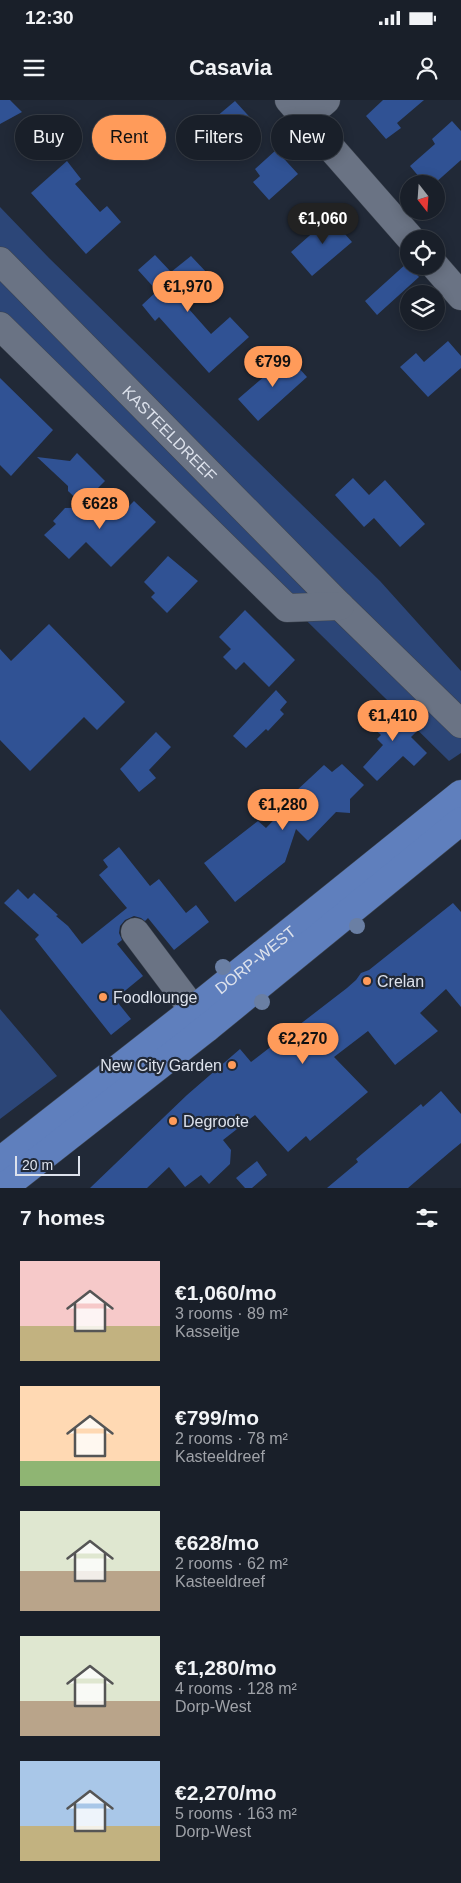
<!DOCTYPE html>
<meta charset="utf-8">
<style>
:root{--surface:#191f29;--page:#262c35;--text:#f1f3f6;--muted:#9fa2a8;--line:#373d46;--accent:#ff9b5a}
body{margin:0;font-family:Helvetica,sans-serif;background:var(--page);color:var(--text);height:100vh;display:flex;flex-direction:column;font-size:19px;white-space:nowrap}
*{box-sizing:border-box;margin:0}
p{font-size:16px;color:var(--muted)}
.icon{flex:none;width:28px;height:28px;fill:none;stroke:currentColor;stroke-width:2;stroke-linecap:round;stroke-linejoin:round}
.map{position:relative;height:1088px;overflow:hidden}
.side{display:flex;flex-direction:column;background:var(--surface);flex:1}
.side>*{flex:none}
.top-card{position:absolute;left:15px;top:15px;width:431px;height:45px;display:flex;gap:10px}
.needle{width:32px;rotate:163deg}
.fabs{position:absolute;left:400px;top:75px;display:grid;gap:10px}
.fabs a{display:grid;place-items:center;width:45px;height:45px;border-radius:50%;background:var(--surface);box-shadow:0 2px 12px #0003,0 0 0 1px var(--line);font-size:25px}
.scale{position:absolute;left:15px;bottom:12px;width:65px;box-sizing:border-box;padding-left:5px;border:2px solid #dde2ec;border-top:0;font-size:14px;line-height:18px;white-space:nowrap;color:#dde2ec;-webkit-text-stroke:4px #212937;paint-order:stroke}
.price{position:absolute;translate:-50% -42px;padding:0 11px;border-radius:18px;background:var(--accent);color:#111;font-size:16px;line-height:32px;filter:drop-shadow(0 1px 2px #0008)}
.price::after{content:'';position:absolute;left:50%;top:30px;width:15px;height:11px;margin-left:-8px;background:inherit;clip-path:polygon(0 0,100% 0,50% 100%)}
.price.active{background:#222;color:#fff}
ul{padding:0;list-style:none}
li{display:flex;align-items:center;gap:15px;height:125px;padding:0 20px}
li span{display:grid;place-items:center;flex:none;width:140px;height:100px;border-radius:0px;color:#555}
li>.icon{margin-inline-start:auto}
span .icon{width:60px;height:60px;fill:#fffc;stroke-width:1}
li b{font-size:21px}
h2{display:flex;justify-content:space-between;align-items:center;height:60px;padding:0 20px;font-size:21px}
.pill{padding:0 18px;border-radius:22px;background:var(--surface);box-shadow:0 2px 12px #0003,0 0 0 1px var(--line);font-size:18px;line-height:45px}
.pill.active{background:var(--accent);color:#111}
.status{display:flex;justify-content:space-between;align-items:center;height:35px;padding:0 25px;background:var(--surface);direction:ltr}
.status svg{height:14px;fill:currentColor}
header{display:flex;justify-content:space-between;align-items:center;height:65px;padding:0 20px;background:var(--surface);font-size:22px;font-weight:600}
.map>svg:first-child{display:block}
.green{fill:#2c4678}
.building{fill:#305294}
.lines{fill:none;stroke-linecap:round;stroke-linejoin:round}
.minor-casing{stroke:#3d444f;stroke-width:29}
.major-casing{stroke:#3d444f;stroke-width:29}
.minor{stroke:#6a7384;stroke-width:28}
.major{stroke:#5f7fbd;stroke-width:28}
.tree{fill:#6a7fa4}
.poi-dot{fill:#ff9b5a;stroke:#212937;stroke-width:2}
.labels{text-anchor:middle;dominant-baseline:central;stroke-width:4.5;stroke-linejoin:round;paint-order:stroke}
.street-label{font-size:16px;fill:#dde2ec;stroke:#212937}
.poi-label{font-size:16px;fill:#dde2ec;stroke:#212937;text-anchor:start}
</style>
<div class="status"><b>12:30</b><svg viewBox="0 0 49 12"><path d="M0 12V9h3v3zM5 12V6h3v6zM10 12V3h3v9zM15 12V0h3v12zM26 1h20v11H26zM47 4h2v5h-2z"/></svg></div>
<header><svg class="icon" aria-label="menu" viewBox="0 0 24 24"><path d="M4 6h16M4 12h16M4 18h16"/></svg>Casavia<svg class="icon" aria-label="person" viewBox="0 0 24 24"><circle cx="12" cy="8" r="4"/><path d="M4 21q1-7 8-7t8 7"/></svg></header>
<div class="map">
<svg width="461" height="1088" viewBox="0 0 461 1088">
<rect width="100%" height="100%" fill="#212937"/>
<!-- green -->
<path class="green" d="M0,107L49,158L380,481L461,571V653L449,661L0,219Z
M0,909L57,976L0,1019Z"/>
<!-- building -->
<path class="building" d="M0,0H10L22,12L0,24Z
M383,0H424L397,23L401,28L386,39L366,16Z
M235,1L256,24L216,58L202,43L210,36L203,28Z
M452,21L461,31V60L434,84H425L410,66L435,44L432,39Z
M276,50L298,74L269,100L253,82L260,76L255,69Z
M67,61L81,79L75,84L100,112L107,106L121,122L86,154L31,93Z
M335,113L348,129L344,133L352,142L312,176L291,152Z
M155,155L171,172L191,156L208,174L180,199L211,234L230,217L249,237L209,273L159,217L155,221L142,205L157,191L138,170Z
M407,163L419,177L377,215L365,201Z
M448,241L461,256V268L428,297L400,267L416,253L424,262Z
M288,256L307,277L258,321L238,299Z
M0,278L53,330L11,376L0,365Z
M77,353L105,381L82,404L68,391V386L37,357L70,361Z
M353,378L369,395L385,380L425,424L400,447L374,418L364,427L335,395Z
M134,401L156,422L111,467L86,442L69,459L44,435L56,424L53,421L65,408L128,407Z
M168,456L198,481L167,513L151,497L155,493L144,482Z
M245,510L295,560L269,587L244,562L236,570L223,557L231,549L219,537Z
M49,524L125,602L97,630L84,617L30,671L0,640V549L11,561Z
M276,590L287,602L280,610L284,614L268,631L266,629L246,648L233,636Z
M389,602L418,630L411,637L427,653L414,666L403,656L377,681L363,667L383,645L377,639L381,635L368,623Z
M156,632L171,647L149,670L156,678L139,692L120,669Z
M342,664L364,685L350,699V713L336,712L308,741L296,729L285,762L235,802L204,763L258,721L266,728L298,695L295,692L324,665L332,672Z
M119,747L150,786L159,779L186,813L196,805L209,822L174,850L148,818L145,821L141,818L134,816L125,820L120,826L119,833L122,840L117,844L143,876L115,899L131,919L111,935L35,839L39,835L4,803L18,789L28,799L34,793L58,815L56,816L68,826L82,844L127,808L99,775L108,767L103,760Z
M453,803L461,812V907L446,889L420,913L438,931L395,965L368,931L334,957L368,992L310,1041L306,1036L288,1052L255,1015L223,1040L231,1050L230,1064L209,1084L201,1075L185,1087L169,1067L147,1088H90L187,995L240,949L251,962L347,888L356,880L361,873L369,870Z
M441,991L461,1014V1043L450,1052L408,1088H327L358,1062L356,1059L421,1004L423,1007Z
M257,1061L267,1075L252,1088H245L236,1078Z"/>
<g class="lines">
<defs>
<g id="minor">
<path d="M289,0L411,139"/>
<path d="M305,18L326,0"/>
<path id="s1" d="M0,161L334,500L461,624"/>
<path d="M435,166L461,196"/>
<path d="M0,226L287,508L340,506"/>
<path d="M135,832L207,928"/>
</g>
<g id="major">
<path id="s2" d="M0,1061L194,909L461,694"/>
<path d="M3,1088L207,928L461,721"/>
</g>
</defs>
<!-- minor casing -->
<use href="#minor" class="minor-casing"/>
<!-- major casing -->
<use href="#major" class="major-casing"/>
<!-- minor -->
<use href="#minor" class="minor"/>
<!-- major -->
<use href="#major" class="major"/>
</g>
<!-- trees -->
<g class="tree">
<circle cx="357" cy="826" r="8"/>
<circle cx="223" cy="867" r="8"/>
<circle cx="262" cy="902" r="8"/>
</g>
<!-- markers -->
<g class="poi-dot">
<circle cx="367" cy="881" r="5"/>
<circle cx="103" cy="897" r="5"/>
<circle cx="232" cy="965" r="5"/>
<circle cx="173" cy="1021" r="5"/>
</g>
<g class="labels">
<!-- street labels -->
<g class="street-label">
<text stroke="none"><textPath href="#s1" startOffset="242">KASTEELDREEF</textPath></text>
<text stroke="none"><textPath href="#s2" startOffset="325">DORP-WEST</textPath></text>
</g>
<!-- poi labels -->
<g class="poi-label">
<text x="377" y="881">Crelan</text>
<text x="113" y="897">Foodlounge</text>
<text x="222" y="965" text-anchor="end">New City Garden</text>
<text x="183" y="1021">Degroote</text>
</g>
</g>
</svg>
<div class="fabs">
<a><svg class="needle" viewBox="-14 -14 28 28"><path d="M0-13l5 13h-10z" fill="#e53935"/><path d="M0 13l5-13h-10z" fill="#9fa2a8"/></svg></a>
<a><svg class="icon" aria-label="locate" viewBox="0 0 24 24"><circle cx="12" cy="12" r="6"/><path d="M12 2v4M12 18v4M2 12h4M18 12h4"/></svg></a>
<a><svg class="icon" aria-label="layers" viewBox="0 0 24 24"><path d="M12 4l9 5-9 5-9-5zM3 14l9 5 9-5"/></svg></a>
</div>
<div class="scale">20 m</div>
<b class="price active" style="left:323px;top:145px">€1,060</b>
<b class="price" style="left:188px;top:213px">€1,970</b>
<b class="price" style="left:273px;top:288px">€799</b>
<b class="price" style="left:100px;top:430px">€628</b>
<b class="price" style="left:393px;top:642px">€1,410</b>
<b class="price" style="left:283px;top:731px">€1,280</b>
<b class="price" style="left:303px;top:965px">€2,270</b>
<div class="top-card">
<a class="pill">Buy</a>
<a class="pill active">Rent</a>
<a class="pill">Filters</a>
<a class="pill">New</a>
</div>
</div>
<section class="side">
<h2>7 homes<svg class="icon" aria-label="filters" viewBox="0 0 24 24"><path d="M4 7h16M4 17h16"/><circle cx="9" cy="7" r="2"/><circle cx="15" cy="17" r="2"/></svg></h2>
<ul>
<li><span style="background:linear-gradient(#f6c9c9 65%,#c2b280 0)"><svg class="icon" aria-label="home" viewBox="0 0 24 24"><path d="M3 11l9-7 9 7M6 9v11h12V9"/></svg></span><div><b>€1,060/mo</b><p>3 rooms · 89 m²</p><p>Kasseitje</p></div></li>
<li><span style="background:linear-gradient(#ffd9b3 75%,#8fb573 0)"><svg class="icon" aria-label="home" viewBox="0 0 24 24"><path d="M3 11l9-7 9 7M6 9v11h12V9"/></svg></span><div><b>€799/mo</b><p>2 rooms · 78 m²</p><p>Kasteeldreef</p></div></li>
<li><span style="background:linear-gradient(#dfe7d0 60%,#b9a48a 0)"><svg class="icon" aria-label="home" viewBox="0 0 24 24"><path d="M3 11l9-7 9 7M6 9v11h12V9"/></svg></span><div><b>€628/mo</b><p>2 rooms · 62 m²</p><p>Kasteeldreef</p></div></li>
<li><span style="background:linear-gradient(#dfe7d0 65%,#b9a48a 0)"><svg class="icon" aria-label="home" viewBox="0 0 24 24"><path d="M3 11l9-7 9 7M6 9v11h12V9"/></svg></span><div><b>€1,280/mo</b><p>4 rooms · 128 m²</p><p>Dorp-West</p></div></li>
<li><span style="background:linear-gradient(#a9c7e8 65%,#c2b280 0)"><svg class="icon" aria-label="home" viewBox="0 0 24 24"><path d="M3 11l9-7 9 7M6 9v11h12V9"/></svg></span><div><b>€2,270/mo</b><p>5 rooms · 163 m²</p><p>Dorp-West</p></div></li>
</ul>
</section>
